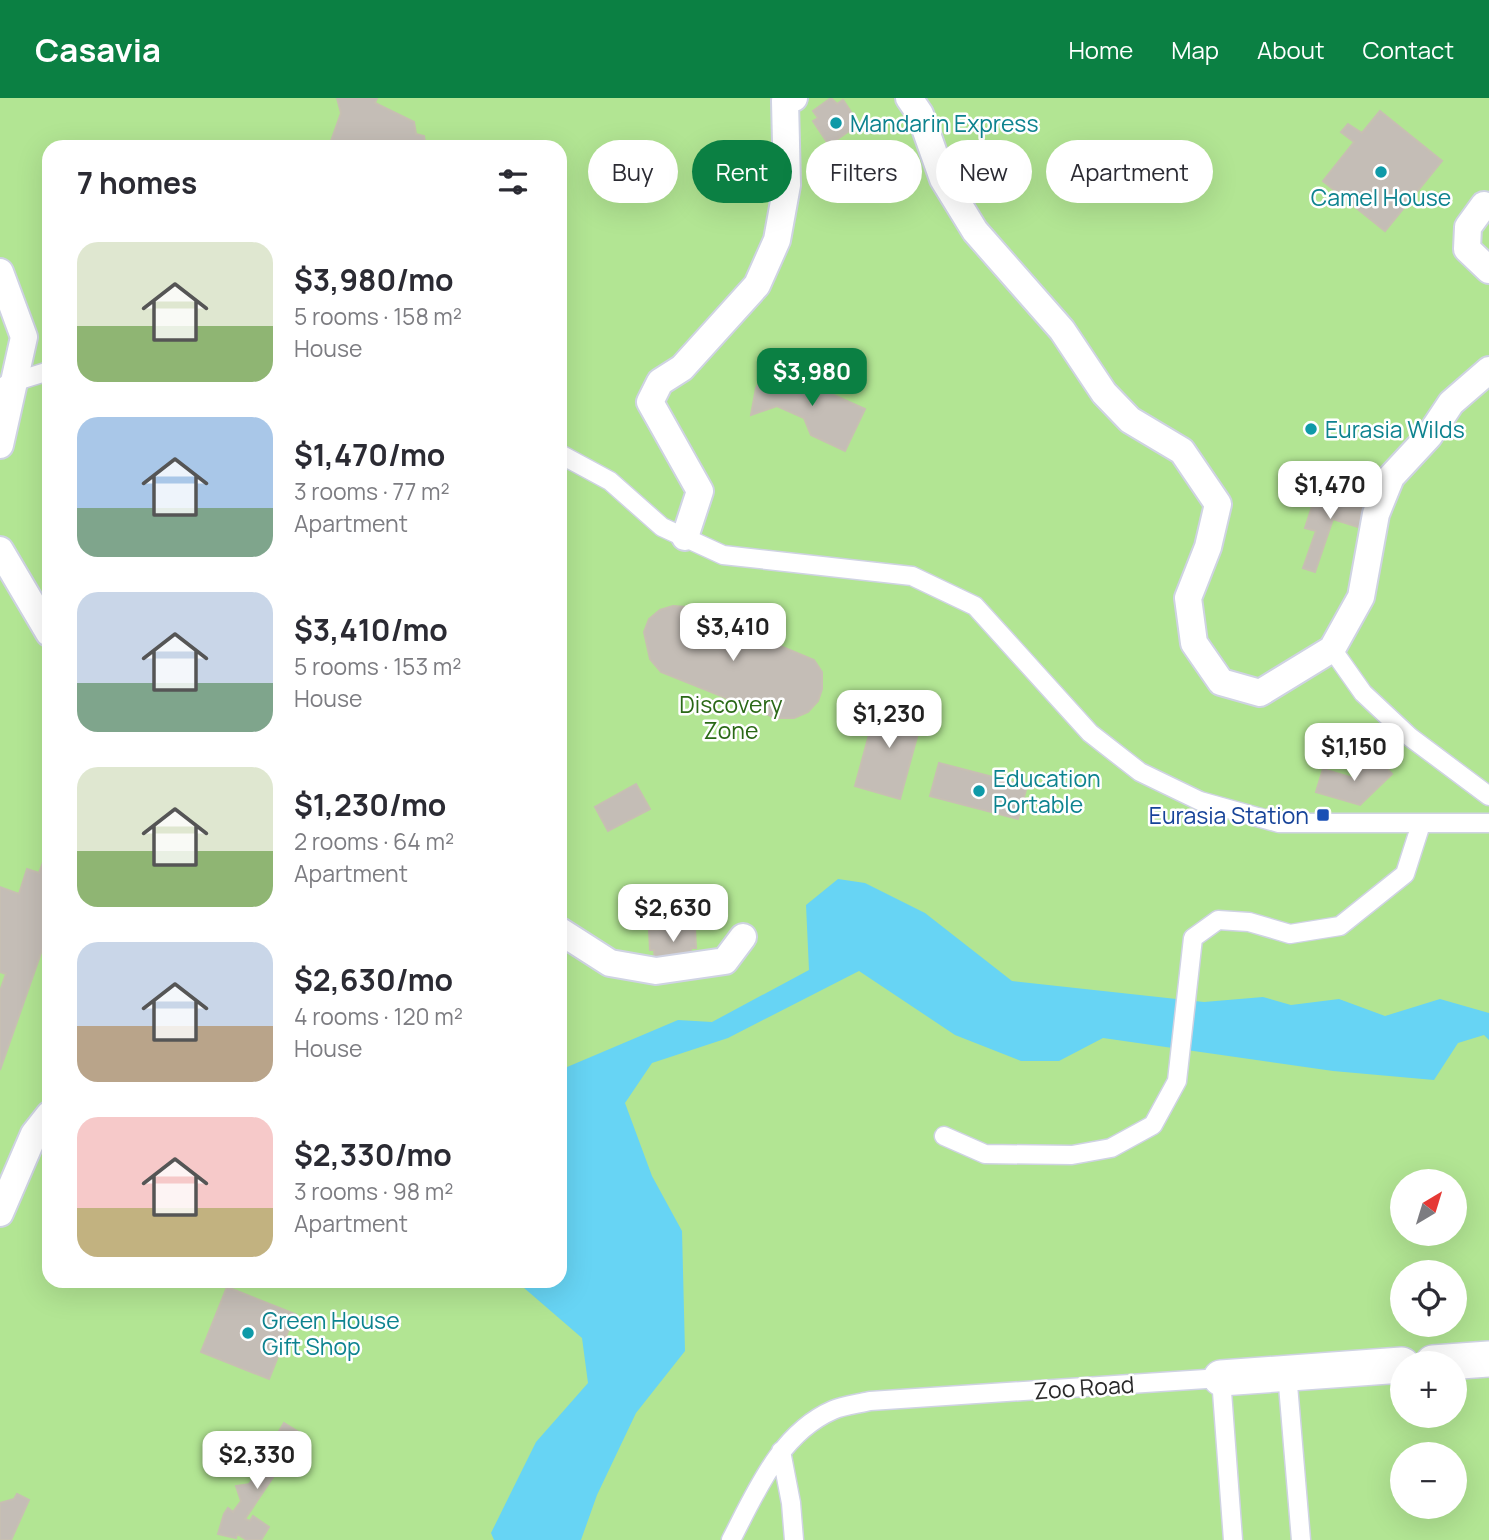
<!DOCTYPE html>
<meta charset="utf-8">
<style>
:root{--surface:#fff;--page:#f7f7f7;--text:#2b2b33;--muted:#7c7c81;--accent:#0b8043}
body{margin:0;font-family:Manrope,sans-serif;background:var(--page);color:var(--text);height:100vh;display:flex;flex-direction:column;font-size:26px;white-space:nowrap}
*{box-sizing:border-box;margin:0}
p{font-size:23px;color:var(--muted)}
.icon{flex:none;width:38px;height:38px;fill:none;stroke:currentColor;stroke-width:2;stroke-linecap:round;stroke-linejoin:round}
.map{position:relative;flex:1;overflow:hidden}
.details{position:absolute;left:42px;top:42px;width:525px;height:1148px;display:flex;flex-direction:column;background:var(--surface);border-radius:21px;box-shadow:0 7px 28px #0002}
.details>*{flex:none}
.top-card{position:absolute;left:588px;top:42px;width:665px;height:63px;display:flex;gap:14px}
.needle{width:46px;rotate:38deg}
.tools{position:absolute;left:1390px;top:1071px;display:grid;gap:14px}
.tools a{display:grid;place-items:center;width:77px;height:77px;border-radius:50%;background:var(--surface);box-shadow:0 7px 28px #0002;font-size:35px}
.price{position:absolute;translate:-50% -60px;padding:0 16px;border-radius:14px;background:#fff;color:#222;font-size:23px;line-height:46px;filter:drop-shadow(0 2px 4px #0008)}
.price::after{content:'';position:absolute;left:50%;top:42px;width:21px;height:16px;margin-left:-10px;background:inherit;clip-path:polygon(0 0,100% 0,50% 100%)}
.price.selected{background:var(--accent);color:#fff}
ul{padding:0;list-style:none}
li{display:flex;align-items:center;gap:21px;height:175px;padding:0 35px}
li span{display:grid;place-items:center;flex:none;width:196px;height:140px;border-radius:21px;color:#555}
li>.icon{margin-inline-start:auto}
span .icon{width:84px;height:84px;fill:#fffc;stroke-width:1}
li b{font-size:30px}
h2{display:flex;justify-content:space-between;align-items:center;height:84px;padding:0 35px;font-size:30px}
.tag{padding:0 24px;border-radius:32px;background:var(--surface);box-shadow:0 7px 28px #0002;font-size:24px;line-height:63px}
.tag.selected{background:var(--accent);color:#fff}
header{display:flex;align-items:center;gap:42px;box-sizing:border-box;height:98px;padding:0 35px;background:var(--accent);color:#fff}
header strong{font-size:33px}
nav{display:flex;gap:38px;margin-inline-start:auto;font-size:24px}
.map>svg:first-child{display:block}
.green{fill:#b2e593;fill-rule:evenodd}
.water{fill:#67d4f4}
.building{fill:#c4bdb6;stroke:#c7bfb3;stroke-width:2}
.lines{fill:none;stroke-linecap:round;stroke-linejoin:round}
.pedestrian-tunnel{stroke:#c5beb6;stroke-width:26;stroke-dasharray:26 13;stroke-linecap:butt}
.service-casing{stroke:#cfd3e3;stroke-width:21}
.pedestrian-casing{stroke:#cfd3e3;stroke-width:30}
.minor-casing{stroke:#cfd3e3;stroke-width:38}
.service{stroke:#fff;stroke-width:18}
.pedestrian{stroke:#fff;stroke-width:26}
.minor{stroke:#fff;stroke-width:35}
.culture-dot{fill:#0f9aa8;stroke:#fff;stroke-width:2.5}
.transit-dot{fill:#1a4fb4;stroke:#fff;stroke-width:2.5}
.labels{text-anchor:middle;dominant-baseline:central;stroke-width:5;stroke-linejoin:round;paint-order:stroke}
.culture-label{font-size:23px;fill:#0d838f;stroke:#fff;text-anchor:start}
.park-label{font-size:23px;fill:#2a6816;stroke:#fff}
.transit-label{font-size:23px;fill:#164399;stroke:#fff;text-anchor:end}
.street-label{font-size:23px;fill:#292929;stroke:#fff}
</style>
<header>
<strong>Casavia</strong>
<nav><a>Home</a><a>Map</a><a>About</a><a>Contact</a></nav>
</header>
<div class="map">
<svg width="1489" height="1442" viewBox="0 0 1489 1442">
<rect width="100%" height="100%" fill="#ece3d9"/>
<!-- green -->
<path class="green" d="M0,0H1489V1442H0ZM49,49H560V1183H49ZM1402,1083H1454V1136H1402ZM1402,1174H1454V1227H1402ZM1402,1265H1454V1318H1402ZM1402,1356H1454V1409H1402Z"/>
<!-- water -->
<path class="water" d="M838,781L865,785L925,815L1012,883L1204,904L1263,899L1291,907L1339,901L1385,918L1440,901L1489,915V942L1484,937L1458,945L1434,982L1333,973L1103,940L1059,963H1021L955,937L859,873L728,940L652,965L625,1005L652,1078L682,1133L685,1253L636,1315L597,1397L581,1442H494L491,1435L536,1344L588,1285L582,1240L516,1183H560V972L678,922L712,924L809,872L806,807Z"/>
<!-- building -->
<path class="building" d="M337,0H377L375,5L414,24L416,36L424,38L426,49H324L331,43L341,15Z
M831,0L837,6L843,2L859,26L829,47L813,23L818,20L813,13Z
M1380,13L1442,63L1385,133L1323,83L1354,44L1341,34L1348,26L1362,35Z
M804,275L821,283L818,290L865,311L845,353L811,337L804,320L777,308L751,317L756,290L763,279L779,287Z
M1318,390L1368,407L1361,430L1333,421L1315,474L1303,470L1316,433L1305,430Z
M673,508L687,509L814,562L822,574V591L818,603L808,614L794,620H776L661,574L650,561L644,534L649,521L660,512Z
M878,604L923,617L900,701L855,688Z
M1376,659L1392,676L1360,707L1316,694L1323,671L1353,680Z
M939,665L1027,688L1018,721L930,698Z
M636,686L650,711L608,733L595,709Z
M48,751L49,789L44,804L49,806V832L0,972V893L6,876L0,874V789L19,796L27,771L39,775Z
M695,830L696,850H691V863L655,864L654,852H650L649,832Z
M227,1189L295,1216L269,1281L201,1254Z
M284,1325L302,1336L245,1421L250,1423L253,1418L269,1429L261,1442H247L237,1436L236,1440L218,1436L224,1416L228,1410L233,1414L241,1403L236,1388L249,1386L250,1389L255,1382L249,1368L263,1365L264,1371L273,1359L268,1358L264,1347L276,1344L279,1352L286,1341L278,1335Z
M17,1396L29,1402L11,1442H0V1405L14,1401Z"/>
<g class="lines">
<!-- pedestrian-tunnel -->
<path class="pedestrian-tunnel" d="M254,1378L267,1388"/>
<defs>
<path id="service" d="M7,286L49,273
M560,356L610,383L662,429L723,457L912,478L975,508L1090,635L1140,674L1200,703L1279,725H1489
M1332,551L1363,595L1410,639L1489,698
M944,1038L985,1056L1072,1057L1111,1050L1153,1027L1177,983L1193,840L1218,822L1249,824L1290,836L1340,828L1405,776L1421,726
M1287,1275L1301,1442
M781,1353L791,1405L794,1442
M731,1442C756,1394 780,1335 833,1312C844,1307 858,1306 870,1303L1221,1280L1233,1442"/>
<path id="pedestrian" d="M909,0L920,16L943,81L975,133L1062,232L1104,295L1130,322L1182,353L1218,406L1208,449L1188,500L1194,545L1221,584L1260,595L1332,551L1361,499L1376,416L1391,379L1429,338L1451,305L1489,272
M1489,109L1484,107L1468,129L1467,151L1489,172
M0,174L24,239L0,347
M685,439L700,393L650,304L660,284L682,270L757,187L777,142L787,87L785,3L794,0
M0,452L49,535
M560,833L610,865L656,873L725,863L743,839
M0,1115L34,1036L49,1017"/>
<path id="minor" d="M1433,1265L1489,1261
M1221,1280L1402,1267"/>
</defs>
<!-- service casing -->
<use href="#service" class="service-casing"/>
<!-- pedestrian casing -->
<use href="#pedestrian" class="pedestrian-casing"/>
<!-- minor casing -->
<use href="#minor" class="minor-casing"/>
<!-- service -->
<use href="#service" class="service"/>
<!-- pedestrian -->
<use href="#pedestrian" class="pedestrian"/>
<!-- minor -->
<use href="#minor" class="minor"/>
</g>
<!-- markers -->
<g class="culture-dot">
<circle cx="836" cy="25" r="7"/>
<circle cx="1381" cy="74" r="7"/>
<circle cx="1311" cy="331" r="7"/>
<circle cx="979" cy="693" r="7"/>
<circle cx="248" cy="1235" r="7"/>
</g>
<rect class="transit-dot" x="1316" y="710" width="14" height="14" rx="3.5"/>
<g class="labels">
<!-- culture labels -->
<g class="culture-label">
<text x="850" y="25">Mandarin Express</text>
<text x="1381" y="99" text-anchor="middle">Camel House</text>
<text x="1325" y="331">Eurasia Wilds</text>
<text x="993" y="680">Education<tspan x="993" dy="26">Portable</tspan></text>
<text x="262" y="1222">Green House<tspan x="262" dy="26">Gift Shop</tspan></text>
</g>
<!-- park labels -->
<g class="park-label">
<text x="731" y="606">Discovery<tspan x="731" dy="26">Zone</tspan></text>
</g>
<!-- transit labels -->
<g class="transit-label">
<text x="1309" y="717">Eurasia Station</text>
</g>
<!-- street labels -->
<g class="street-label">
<text transform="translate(1084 1289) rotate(-4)">Zoo Road</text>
</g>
</g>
</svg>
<div class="tools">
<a><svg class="needle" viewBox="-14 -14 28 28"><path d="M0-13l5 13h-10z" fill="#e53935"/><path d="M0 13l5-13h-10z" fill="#7c7c81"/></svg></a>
<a><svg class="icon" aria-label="locate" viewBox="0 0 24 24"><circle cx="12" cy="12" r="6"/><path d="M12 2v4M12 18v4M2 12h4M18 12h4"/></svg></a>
<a>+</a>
<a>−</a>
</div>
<b class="price selected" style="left:812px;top:310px">$3,980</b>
<b class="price" style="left:1330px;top:423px">$1,470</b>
<b class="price" style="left:733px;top:565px">$3,410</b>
<b class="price" style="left:889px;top:652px">$1,230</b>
<b class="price" style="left:1354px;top:685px">$1,150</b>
<b class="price" style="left:673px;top:846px">$2,630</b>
<b class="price" style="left:257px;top:1393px">$2,330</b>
<div class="top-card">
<a class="tag">Buy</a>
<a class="tag selected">Rent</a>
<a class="tag">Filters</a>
<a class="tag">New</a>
<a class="tag">Apartment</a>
</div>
<section class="details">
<h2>7 homes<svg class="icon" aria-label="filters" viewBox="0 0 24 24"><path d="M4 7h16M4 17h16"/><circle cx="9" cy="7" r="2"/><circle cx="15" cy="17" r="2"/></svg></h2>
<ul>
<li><span style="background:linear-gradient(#dfe7d0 60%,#8fb573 0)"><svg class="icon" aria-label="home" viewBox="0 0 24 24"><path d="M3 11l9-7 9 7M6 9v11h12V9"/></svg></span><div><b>$3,980/mo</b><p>5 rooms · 158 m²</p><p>House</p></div></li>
<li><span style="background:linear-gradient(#a9c7e8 65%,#7fa58c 0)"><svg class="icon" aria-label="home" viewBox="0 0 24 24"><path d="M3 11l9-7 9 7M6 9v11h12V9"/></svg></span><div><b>$1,470/mo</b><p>3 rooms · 77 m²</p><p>Apartment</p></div></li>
<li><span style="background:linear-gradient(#c9d6e8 65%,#7fa58c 0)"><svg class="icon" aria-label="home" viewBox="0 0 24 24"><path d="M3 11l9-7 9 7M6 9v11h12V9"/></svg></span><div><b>$3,410/mo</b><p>5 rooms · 153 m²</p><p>House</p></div></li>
<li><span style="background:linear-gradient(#dfe7d0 60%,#8fb573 0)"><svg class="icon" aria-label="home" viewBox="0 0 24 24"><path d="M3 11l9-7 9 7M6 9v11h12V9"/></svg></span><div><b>$1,230/mo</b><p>2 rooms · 64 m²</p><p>Apartment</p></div></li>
<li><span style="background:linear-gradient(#c9d6e8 60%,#b9a48a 0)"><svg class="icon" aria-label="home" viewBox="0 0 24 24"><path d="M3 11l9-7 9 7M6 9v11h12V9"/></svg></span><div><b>$2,630/mo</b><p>4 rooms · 120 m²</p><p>House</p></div></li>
<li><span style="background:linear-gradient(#f6c9c9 65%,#c2b280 0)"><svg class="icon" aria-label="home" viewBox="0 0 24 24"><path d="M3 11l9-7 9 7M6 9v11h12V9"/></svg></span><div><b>$2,330/mo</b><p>3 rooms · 98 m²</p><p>Apartment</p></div></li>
</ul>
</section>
</div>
